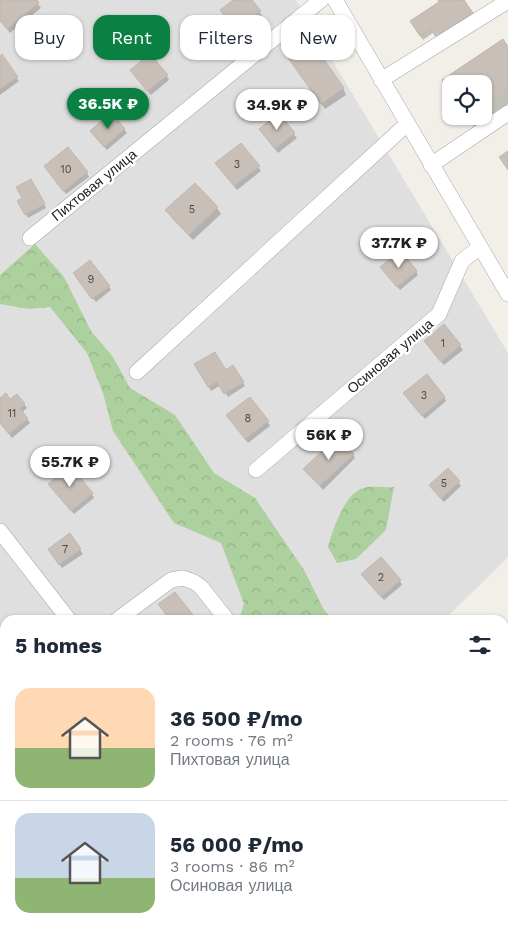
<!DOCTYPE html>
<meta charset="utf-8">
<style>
:root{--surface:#fff;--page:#f6f6f7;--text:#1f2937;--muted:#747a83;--line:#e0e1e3;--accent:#0b8043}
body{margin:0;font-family:"Work Sans",sans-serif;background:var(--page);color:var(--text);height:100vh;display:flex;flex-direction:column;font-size:19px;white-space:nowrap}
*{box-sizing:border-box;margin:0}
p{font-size:16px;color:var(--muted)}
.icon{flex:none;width:28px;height:28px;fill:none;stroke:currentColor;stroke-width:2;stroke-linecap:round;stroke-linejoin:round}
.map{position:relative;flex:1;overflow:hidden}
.sheet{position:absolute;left:0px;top:615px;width:509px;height:320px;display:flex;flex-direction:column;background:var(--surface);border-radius:15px 15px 0 0;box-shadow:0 1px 4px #0004}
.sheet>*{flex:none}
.top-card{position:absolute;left:15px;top:15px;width:479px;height:45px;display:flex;gap:10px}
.buttons{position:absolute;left:442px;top:75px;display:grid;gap:10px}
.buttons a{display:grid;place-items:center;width:50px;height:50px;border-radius:10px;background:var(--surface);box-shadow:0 1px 4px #0004;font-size:25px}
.price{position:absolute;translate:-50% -42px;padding:0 11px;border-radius:18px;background:#fff;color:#222;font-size:16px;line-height:32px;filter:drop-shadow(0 1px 2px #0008)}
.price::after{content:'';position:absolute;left:50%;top:30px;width:15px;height:11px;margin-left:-8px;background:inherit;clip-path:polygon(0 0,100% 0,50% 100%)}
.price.active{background:var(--accent);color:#fff}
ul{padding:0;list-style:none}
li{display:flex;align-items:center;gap:15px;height:125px;padding:0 15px}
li+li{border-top:1px solid var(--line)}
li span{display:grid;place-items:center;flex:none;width:140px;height:100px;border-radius:15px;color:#555}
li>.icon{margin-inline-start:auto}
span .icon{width:60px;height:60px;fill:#fffc;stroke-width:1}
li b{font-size:21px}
h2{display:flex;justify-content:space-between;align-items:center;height:60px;padding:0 15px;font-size:21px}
.pill{padding:0 18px;border-radius:15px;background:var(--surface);box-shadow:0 1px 4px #0004;font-size:18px;line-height:45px}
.pill.active{background:var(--accent);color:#fff}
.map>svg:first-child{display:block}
.residential{fill:#e0dfdf}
.forest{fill:url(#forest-crowns)}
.shadow{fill:#0003}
.building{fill:#c7bfb8;stroke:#c4b6ab}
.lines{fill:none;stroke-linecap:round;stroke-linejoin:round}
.minor-casing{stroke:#a9a9a9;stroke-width:16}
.minor{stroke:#fff;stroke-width:15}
.labels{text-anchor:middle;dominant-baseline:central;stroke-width:5;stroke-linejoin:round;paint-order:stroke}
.number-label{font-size:11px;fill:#4b4948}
.street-label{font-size:14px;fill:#222;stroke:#fff}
</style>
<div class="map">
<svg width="508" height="935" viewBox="0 0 508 935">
<defs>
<pattern id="forest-crowns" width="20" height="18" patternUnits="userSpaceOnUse" patternTransform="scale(1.25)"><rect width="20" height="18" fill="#add19e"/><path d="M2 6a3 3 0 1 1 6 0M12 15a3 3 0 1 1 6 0" fill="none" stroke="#95b388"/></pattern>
</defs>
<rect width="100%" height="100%" fill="#f2efe9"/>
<!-- residential -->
<path class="residential" d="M0,0H296L508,353V557L444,620H5V930H289L291,935H0Z"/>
<!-- forest -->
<path class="forest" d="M35,244L64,277L91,331L113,357L130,388L175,415L214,473L255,498L304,570L324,610L333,620H239L244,604L221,543L174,523L113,431L103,393L87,353L50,307L29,309L0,304V275Z
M394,487L386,530L356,559L337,563L328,547C332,531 345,493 363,488C372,485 385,488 394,487Z"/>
<!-- shadow -->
<path class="shadow" d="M0,0H35L41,8L10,33L0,20Z
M235,0H251L262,16L239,33L224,14Z
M439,0H463L474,17L440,40L434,32L423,40L411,22L441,2Z
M508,49V104L474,127L467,116H484V84H451V93L444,81Z
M0,57L19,81L0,95Z
M294,65L343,88L346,95L325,109Z
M134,75L167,76L169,80L151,95Z
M278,115L297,138L278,153L263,133Z
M124,129L127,133L107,150L94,135Z
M219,167H258L261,171L237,190Z
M48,170L87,173L89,177L66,194Z
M30,181L46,208L28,218L19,201L24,198Z
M217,208L221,214L193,240L171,217L167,210Z
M416,271L418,275L400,290L384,272Z
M77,278L109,286L111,290L96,302Z
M444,326L463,350L444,365L428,345Z
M196,365L225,371L233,367L245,386L228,397L221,385L211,391Z
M444,397L446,401L425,419L407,398Z
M0,399L24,404L27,408L22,412L30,423L12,438L0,422Z
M230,419L268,422L270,426L248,443Z
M353,454L355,458L323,490L305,469Z
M448,470L461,486L444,502L430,486Z
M52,488L92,494L94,498L74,514Z
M70,535L83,554L62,568L52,554Z
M365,578L400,581L402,585L384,600Z
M175,593L192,616L194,620H171Z
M0,806L5,812V835L0,839Z
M13,930H24L18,935Z"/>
<!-- building -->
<path class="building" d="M0,0H37L39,3L7,29L0,21Z
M233,0H252L261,11L235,30L220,10Z
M438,0H464L473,13L436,37L431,29L420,36L410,21L439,2Z
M503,39L508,47V92L484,108V84H451V94L442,80Z
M312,42L344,88L321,104L288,58Z
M2,54L18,77L0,89V56Z
M150,54L168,75L147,91L130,70Z
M111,112L125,129L104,147L90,131Z
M279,113L295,133L275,149L259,129Z
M241,143L260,166L234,186L215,163Z
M68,147L88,172L63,191L44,166Z
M508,151V170L499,157Z
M31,179L45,204L25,215L17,201L22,198L16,187Z
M195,183L218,207L189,235L165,210Z
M401,251L417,271L397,287L380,267Z
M90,260L110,286L92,299L73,273Z
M444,324L461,345L441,362L424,341Z
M215,352L226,370L233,365L244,382L224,394L217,382L208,387L194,364Z
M427,374L445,397L422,416L403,393Z
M6,393L10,399L17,394L25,404L20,408L28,419L9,434L0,423V398Z
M250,397L269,421L245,439L226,415Z
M338,436L354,454L320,486L303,469Z
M70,466L93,493L71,511L48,484Z
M448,468L460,481L441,499L429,485Z
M70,533L81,549L59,565L48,549Z
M381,557L401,580L381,597L361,574Z
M175,592L193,615L186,620H170L158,604Z
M0,804L5,810V829L0,833Z
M5,903V921L0,915V908Z"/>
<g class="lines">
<defs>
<path id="minor" d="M335,0L508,294
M381,80L508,1
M431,165L508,113
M30,238L321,0
M137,372L407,124
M256,470L439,314L462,261L480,247
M0,531L69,620
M117,620L171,580L183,578L194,582L201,587L227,620
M0,884L5,880"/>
</defs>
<!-- minor casing -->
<use href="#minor" class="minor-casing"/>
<!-- minor -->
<use href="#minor" class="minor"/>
</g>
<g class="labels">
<!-- number labels -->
<g class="number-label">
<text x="237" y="164">3</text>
<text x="66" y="169">10</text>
<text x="192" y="209">5</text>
<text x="91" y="279">9</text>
<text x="443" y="343">1</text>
<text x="424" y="395">3</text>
<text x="12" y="413">11</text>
<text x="248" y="418">8</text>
<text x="444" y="483">5</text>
<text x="65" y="549">7</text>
<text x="381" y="577">2</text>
</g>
<!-- street labels -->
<g class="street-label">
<text transform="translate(94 185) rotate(-39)">Пихтовая улица</text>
<text transform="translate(390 356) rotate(-40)">Осиновая улица</text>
</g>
</g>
</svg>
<div class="buttons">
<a><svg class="icon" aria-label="locate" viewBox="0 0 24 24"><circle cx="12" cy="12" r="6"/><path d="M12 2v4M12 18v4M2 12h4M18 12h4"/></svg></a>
</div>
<b class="price active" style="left:108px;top:130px">36.5K ₽</b>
<b class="price" style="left:277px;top:131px">34.9K ₽</b>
<b class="price" style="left:399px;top:269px">37.7K ₽</b>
<b class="price" style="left:329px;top:461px">56K ₽</b>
<b class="price" style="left:70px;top:488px">55.7K ₽</b>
<div class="top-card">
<a class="pill">Buy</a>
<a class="pill active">Rent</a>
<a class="pill">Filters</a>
<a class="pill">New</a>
</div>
<section class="sheet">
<h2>5 homes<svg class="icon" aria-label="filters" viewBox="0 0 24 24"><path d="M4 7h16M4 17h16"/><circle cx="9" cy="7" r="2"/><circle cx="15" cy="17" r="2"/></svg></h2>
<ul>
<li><span style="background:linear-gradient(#ffd9b3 60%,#8fb573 0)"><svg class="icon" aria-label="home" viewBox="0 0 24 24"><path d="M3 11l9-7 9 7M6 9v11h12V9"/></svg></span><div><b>36 500 ₽/mo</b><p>2 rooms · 76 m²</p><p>Пихтовая улица</p></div></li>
<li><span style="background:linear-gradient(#c9d6e8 65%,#8fb573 0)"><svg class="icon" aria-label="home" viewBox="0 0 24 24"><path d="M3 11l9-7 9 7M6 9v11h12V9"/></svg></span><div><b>56 000 ₽/mo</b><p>3 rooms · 86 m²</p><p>Осиновая улица</p></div></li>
</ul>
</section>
</div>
